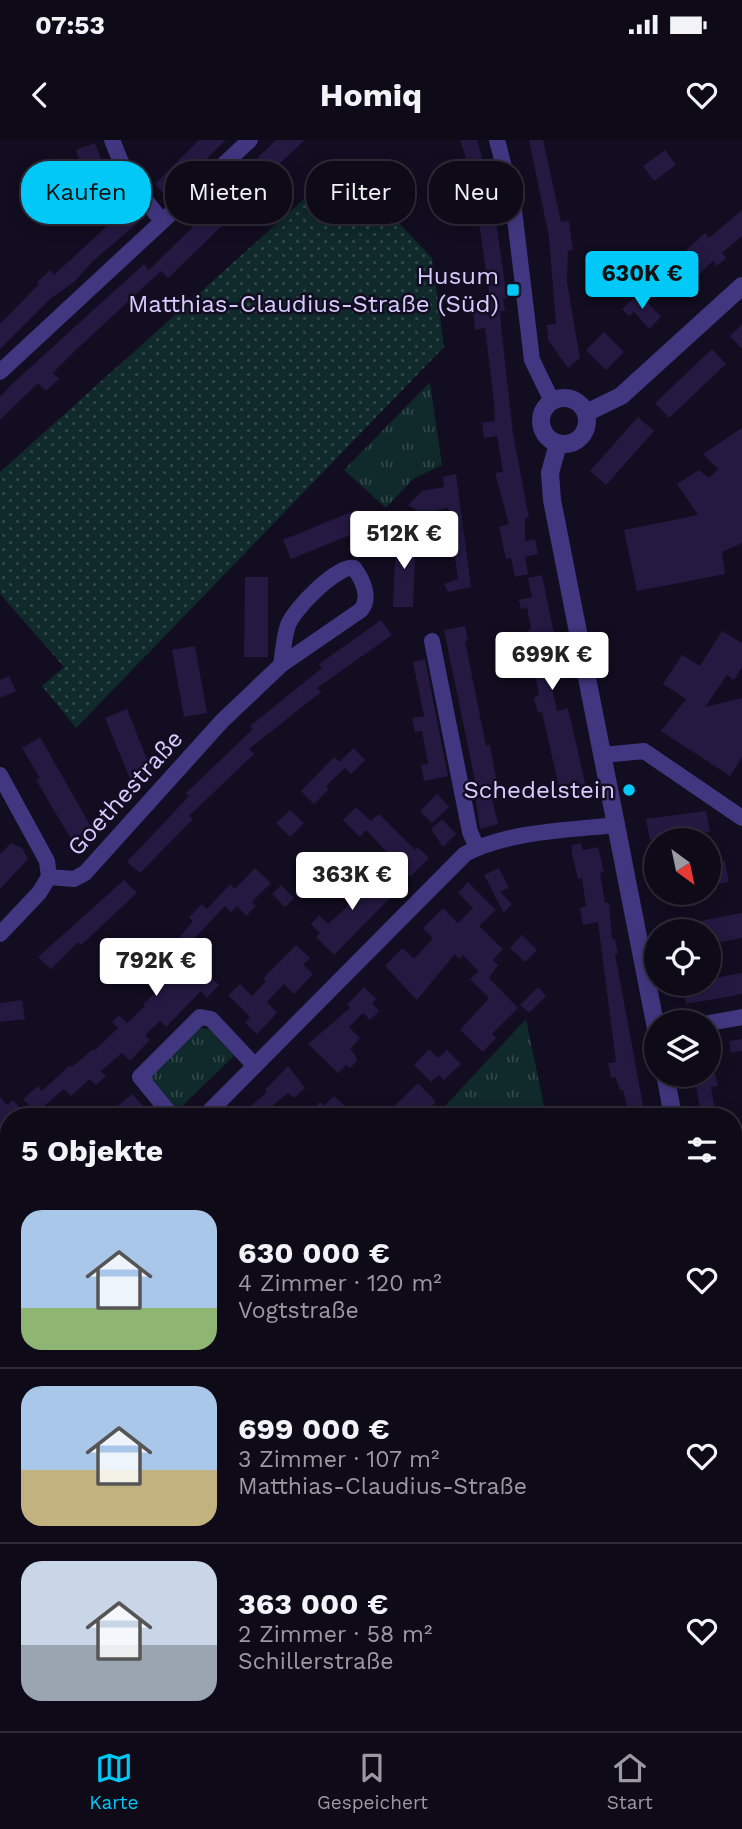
<!DOCTYPE html>
<html lang="de">
<meta charset="utf-8">
<style>
:root{--surface:#0e0a18;--page:#171321;--text:#f1f3f6;--muted:#9b9aa2;--line:#2e2b37;--accent:#00c8f7}
body{margin:0;font-family:"Work Sans",sans-serif;background:var(--page);color:var(--text);height:100vh;display:flex;flex-direction:column;font-size:26px;white-space:nowrap}
*{box-sizing:border-box;margin:0}
p{font-size:23px;color:var(--muted)}
.icon{flex:none;width:38px;height:38px;fill:none;stroke:currentColor;stroke-width:2;stroke-linecap:round;stroke-linejoin:round}
.map{position:relative;flex:1;overflow:hidden}
.details{position:absolute;left:0px;top:968px;width:742px;height:625px;display:flex;flex-direction:column;background:var(--surface);border-radius:28px 28px 0 0;box-shadow:0 4px 18px #0003,0 0 0 2px var(--line)}
.details>*{flex:none}
.banner{position:absolute;left:21px;top:21px;width:700px;height:63px;display:flex;gap:14px}
.needle{width:46px;rotate:147deg}
.fabs{position:absolute;left:644px;top:688px;display:grid;gap:14px}
.fabs a{display:grid;place-items:center;width:77px;height:77px;border-radius:50%;background:var(--surface);box-shadow:0 4px 18px #0003,0 0 0 2px var(--line);font-size:35px}
.price{position:absolute;translate:-50% -60px;padding:0 16px;border-radius:7px;background:#fff;color:#222;font-size:23px;line-height:46px;filter:drop-shadow(0 2px 4px #0008)}
.price::after{content:'';position:absolute;left:50%;top:42px;width:21px;height:16px;margin-left:-10px;background:inherit;clip-path:polygon(0 0,100% 0,50% 100%)}
.price.on{background:var(--accent);color:#111}
ul{padding:0;list-style:none}
li{display:flex;align-items:center;gap:21px;height:175px;padding:0 21px}
li+li{border-top:2px solid var(--line)}
li span{display:grid;place-items:center;flex:none;width:196px;height:140px;border-radius:21px;color:#555}
li>.icon{margin-inline-start:auto}
span .icon{width:84px;height:84px;fill:#fffc;stroke-width:1}
li b{font-size:30px}
h2{display:flex;justify-content:space-between;align-items:center;height:84px;padding:0 21px;font-size:30px}
.pill{padding:0 24px;border-radius:28px;background:var(--surface);box-shadow:0 4px 18px #0003,0 0 0 2px var(--line);font-size:24px;line-height:63px}
.pill.on{background:var(--accent);color:#111}
.status{display:flex;justify-content:space-between;align-items:center;height:49px;padding:0 35px;background:var(--surface);direction:ltr}
.status svg{height:19px;fill:currentColor}
header{display:flex;justify-content:space-between;align-items:center;height:91px;padding:0 21px;background:var(--surface);font-size:32px;font-weight:700}
.tab-bar{display:flex;justify-content:space-around;align-items:center;height:98px;border-top:2px solid var(--line);background:var(--surface);font-size:19px;color:var(--muted)}
.tab-bar a{display:grid;justify-items:center;gap:4px}
.tab-bar .on{color:var(--accent)}
.map>svg:first-child{display:block}
.grass{fill:url(#grass-tufts)}
.garden{fill:url(#garden-dots)}
.building{fill:#251942}
.lines{fill:none;stroke-linecap:round;stroke-linejoin:round}
.minor{stroke:#413780;stroke-width:16}
.tertiary{stroke:#413780;stroke-width:18}
.poi-dot{fill:#00c8f7;stroke:#120d20;stroke-width:2.5}
.labels{text-anchor:middle;dominant-baseline:central;stroke-width:5;stroke-linejoin:round;paint-order:stroke}
.poi-label{font-size:24px;fill:#d7ccff;stroke:#120d20;text-anchor:end}
.street-label{font-size:24px;fill:#d7ccff;stroke:#120d20}
</style>
<div class="status"><b>07:53</b><svg viewBox="0 0 49 12"><path d="M0 12V9h3v3zM5 12V6h3v6zM10 12V3h3v9zM15 12V0h3v12zM26 1h20v11H26zM47 4h2v5h-2z"/></svg></div>
<header><svg class="icon" aria-label="back" viewBox="0 0 24 24"><path d="M15 5l-7 7 7 7"/></svg>Homiq<svg class="icon" aria-label="heart" viewBox="0 0 24 24"><path d="M12 20l-8-8c-3-5 5-10 8-4 3-6 11-1 8 4z"/></svg></header>
<div class="map">
<svg width="742" height="1591" viewBox="0 0 742 1591">
<defs>
<pattern id="grass-tufts" width="24" height="20" patternUnits="userSpaceOnUse" patternTransform="scale(1.75)"><rect width="24" height="20" fill="#10292a"/><path d="M3 7l-1-3M5 7V3M7 7l1-3M15 17l-1-3M17 17v-4M19 17l1-3" fill="none" stroke="#32474a"/></pattern>
<pattern id="garden-dots" width="8" height="8" patternUnits="userSpaceOnUse" patternTransform="scale(1.75)"><rect width="8" height="8" fill="#10292a"/><path d="M2 2h.1M6 6h.1" fill="none" stroke="#32474a" stroke-width="1.8" stroke-linecap="round"/></pattern>
</defs>
<rect width="100%" height="100%" fill="#120d20"/>
<!-- grass -->
<path class="grass" d="M430,242L442,325L413,339L386,368L344,330Z
M526,879L545,971L526,976H447L444,967Z
M198,887L209,889L234,916L177,971L151,943L150,932Z"/>
<!-- garden -->
<path class="garden" d="M343,24L432,118L444,207L76,588L42,546L64,527L0,454V332Z"/>
<!-- building -->
<path class="building" d="M199,0H226L167,57L155,44Z
M276,0H305L219,80L223,85L168,138L161,131L78,208L53,233L59,239L46,251L38,243L0,280V257L12,244L144,124L149,130L216,64L213,60Z
M460,0H477L487,36L495,33L498,45L491,47L507,158H503L505,171H500L501,186L513,294L529,378H525V401L535,399L538,414L525,417L528,434L515,437L511,418L506,419L499,387L509,384L495,333L503,332L497,296L484,298L482,283L495,281L494,262L485,188L475,190L473,171L476,170L475,161L490,159L476,61L469,35L459,38L454,21L466,18Z
M529,0H543L561,82L569,81L573,110L568,111L567,142L580,218L568,228L548,200L547,185L556,184L549,97Z
M95,3L101,19L81,25L76,10Z
M665,10L676,25L654,41L643,26Z
M131,64L143,78L93,121L73,143L51,158L0,209V184L39,144L37,142L50,130L54,135Z
M742,70V96L722,113L726,118L717,126L713,121L679,154L665,140L688,116L684,112L705,93L709,98Z
M639,153L661,177L649,189L634,172L629,176L622,169Z
M742,184V209L730,196Z
M604,192L624,212L606,230L586,210Z
M712,209L726,224L669,278L655,263Z
M638,277L654,291L606,345L590,331Z
M742,288V403L722,412L725,434L637,451L624,390L698,375L677,344L699,330L709,338L718,329L703,314Z
M456,334L471,447L448,452L444,444L458,439L448,368L422,374L408,365L422,351L444,347L443,337Z
M358,369L365,389L291,419L283,400Z
M396,395L416,396L413,467H393Z
M542,435L562,533L549,536L557,571L568,568L588,656L574,659L571,649L560,652L542,572L538,573L534,558L539,554L533,526L536,525L528,490L531,489L527,468L521,469L519,460L532,457L528,438Z
M245,437H268V517H244Z
M381,480L392,495L317,548L321,552L249,609L254,614L189,676L193,679L140,733L127,722L189,656L186,653L253,589L250,586L322,528L319,524Z
M465,486L468,500L465,501L486,606L490,605L499,653L491,655L498,684L480,689L473,641H475L444,490Z
M722,491L742,503V527L734,540L727,535L705,567L742,558V617L730,636L661,591L686,559L663,544L682,515L700,526Z
M195,506L207,573L184,577L172,510Z
M425,519L448,636L424,641L421,625L428,624L422,591L415,592L412,578L424,576L413,522Z
M9,536L16,551L0,558V540Z
M127,569L152,632L131,641L105,578Z
M40,597L94,692L74,704L36,640L40,638L22,608Z
M354,608L365,620L351,634L345,628L326,646L329,649L314,664L301,651L334,617L339,622Z
M437,654L449,667L432,683L420,671Z
M356,667L371,681L379,674L415,710L417,707L429,718L410,737L366,690L360,697L343,680Z
M290,670L304,683L290,697L276,683Z
M706,671L710,692L650,700L646,679Z
M442,679L456,694L443,707L431,689Z
M11,703L22,708L28,719L0,749V714Z
M581,703L583,710L598,707L604,732L600,733L605,763H609L612,799H615L618,813L615,814L645,976H629L623,950H620L615,937L611,938L608,923L616,922L598,782L583,785L580,768L586,766L582,738L578,739L572,713V705Z
M725,721L729,742L709,746V724Z
M255,728L271,743L252,762L256,766L246,776L237,766L231,772L225,766L189,804L195,810L190,815L194,821L219,845L207,858L201,851L166,887L160,881L145,895L150,900L140,910L130,921L122,913L101,931L106,936L96,945L90,939L71,956L64,949L36,973L23,959L38,946L42,951L70,925L72,927L93,909L95,910L118,888L112,882L119,875L127,883L145,866L143,864L155,853L150,848L159,839L162,842L181,822L169,810L193,781L189,777L202,764L207,769L230,744L235,749Z
M356,728L391,757L334,815L316,797L320,793L311,784L319,775L328,784L358,757L342,742Z
M499,728L509,748L500,752L512,764L504,773L484,735Z
M124,740L137,753L81,805L78,802L51,829L38,817Z
M468,742L496,770L479,786L503,809L493,820L498,825L489,838L518,868L492,894L496,898L483,912L460,890L489,858L470,839L478,831L463,815L459,819L455,814L417,860L385,826L402,808L414,819L433,798L423,788L443,768L458,783L473,768L458,753Z
M281,745L294,758L285,767L272,754Z
M742,773V798L709,804V791H674V786Z
M522,795L537,810L525,822L510,808Z
M296,805L310,818L303,825L313,834L294,854L284,844L267,862L277,873L257,894L245,883L250,877L228,855L240,844L252,856L266,841L263,838Z
M742,833V854L686,864L682,844H709V839Z
M364,847L376,859L372,863L379,871L370,880L363,873L349,887L360,898L350,909L356,916L357,921L350,928L346,925L338,933L308,904L350,868L347,865Z
M538,847L546,856L529,873L520,865Z
M22,860L25,879L0,882V863Z
M742,899V911L731,913L729,901Z
M429,909L438,918L447,910L461,924L444,940L439,935L431,942L414,925Z
M288,926L305,948L294,958L288,953L260,976H239L267,952L265,950Z
M694,934H715L718,946L711,947L716,976H701Z
M418,943L436,962L422,976H384Z
M132,954L145,968L136,976H106Z
M334,956L355,976H306L320,962L324,966Z
M0,957L7,965L13,960L22,970L15,976H9L0,987Z"/>
<g class="lines">
<!-- minor -->
<path class="minor" d="M112,0L127,37L162,81
M497,0L513,62L532,220L552,261
M0,232L250,0
M432,501L470,692L477,708
M603,615L644,611L742,678
M0,635L47,721L49,737
M49,737L74,739L85,733L222,581L281,525L361,470C371,458 363,440 354,428C337,425 294,469 288,485C284,497 283,512 281,525
M0,794L39,753L49,737
M709,883L742,877
M172,976L140,937L200,877L211,879L255,926
M205,976L465,714C509,691 568,690 617,685
M0,1166L9,1158
M733,1477L742,1476
M397,1584L401,1591
M61,1591L69,1584"/>
<!-- tertiary -->
<path class="tertiary" d="M541 281a23 23 0 1 1 46 0a23 23 0 1 1-46 0Z
M586,273L621,256L742,146
M558,304L550,333L552,360L656,888
M665,934L673,976
M733,1343L742,1419"/>
</g>
<!-- markers -->
<g class="poi-dot">
<rect x="506" y="143" width="14" height="14" rx="3.5"/>
<circle cx="629" cy="650" r="7"/>
</g>
<g class="labels">
<!-- poi labels -->
<g class="poi-label">
<text x="499" y="136">Husum<tspan x="499" dy="28">Matthias-Claudius-Straße (Süd)</tspan></text>
<text x="615" y="650">Schedelstein</text>
</g>
<!-- street labels -->
<g class="street-label">
<text transform="translate(125 653) rotate(-48)">Goethestraße</text>
</g>
</g>
</svg>
<div class="fabs">
<a><svg class="needle" viewBox="-14 -14 28 28"><path d="M0-13l5 13h-10z" fill="#e53935"/><path d="M0 13l5-13h-10z" fill="#9b9aa2"/></svg></a>
<a><svg class="icon" aria-label="locate" viewBox="0 0 24 24"><circle cx="12" cy="12" r="6"/><path d="M12 2v4M12 18v4M2 12h4M18 12h4"/></svg></a>
<a><svg class="icon" aria-label="layers" viewBox="0 0 24 24"><path d="M12 4l9 5-9 5-9-5zM3 14l9 5 9-5"/></svg></a>
</div>
<b class="price on" style="left:642px;top:171px">630K €</b>
<b class="price" style="left:404px;top:431px">512K €</b>
<b class="price" style="left:552px;top:552px">699K €</b>
<b class="price" style="left:352px;top:772px">363K €</b>
<b class="price" style="left:156px;top:858px">792K €</b>
<div class="banner">
<a class="pill on">Kaufen</a>
<a class="pill">Mieten</a>
<a class="pill">Filter</a>
<a class="pill">Neu</a>
</div>
<section class="details">
<h2>5 Objekte<svg class="icon" aria-label="filters" viewBox="0 0 24 24"><path d="M4 7h16M4 17h16"/><circle cx="9" cy="7" r="2"/><circle cx="15" cy="17" r="2"/></svg></h2>
<ul>
<li><span style="background:linear-gradient(#a9c7e8 70%,#8fb573 0)"><svg class="icon" aria-label="home" viewBox="0 0 24 24"><path d="M3 11l9-7 9 7M6 9v11h12V9"/></svg></span><div><b>630 000 €</b><p>4 Zimmer · 120 m²</p><p>Vogtstraße</p></div><svg class="icon" aria-label="heart" viewBox="0 0 24 24"><path d="M12 20l-8-8c-3-5 5-10 8-4 3-6 11-1 8 4z"/></svg></li>
<li><span style="background:linear-gradient(#a9c7e8 60%,#c2b280 0)"><svg class="icon" aria-label="home" viewBox="0 0 24 24"><path d="M3 11l9-7 9 7M6 9v11h12V9"/></svg></span><div><b>699 000 €</b><p>3 Zimmer · 107 m²</p><p>Matthias-Claudius-Straße</p></div><svg class="icon" aria-label="heart" viewBox="0 0 24 24"><path d="M12 20l-8-8c-3-5 5-10 8-4 3-6 11-1 8 4z"/></svg></li>
<li><span style="background:linear-gradient(#c9d6e8 60%,#9aa5b1 0)"><svg class="icon" aria-label="home" viewBox="0 0 24 24"><path d="M3 11l9-7 9 7M6 9v11h12V9"/></svg></span><div><b>363 000 €</b><p>2 Zimmer · 58 m²</p><p>Schillerstraße</p></div><svg class="icon" aria-label="heart" viewBox="0 0 24 24"><path d="M12 20l-8-8c-3-5 5-10 8-4 3-6 11-1 8 4z"/></svg></li>
</ul>
</section>
</div>
<nav class="tab-bar">
<a class="on"><svg class="icon" aria-label="map" viewBox="0 0 24 24"><path d="M3 6l6-2 6 2 6-2v14l-6 2-6-2-6 2zM9 4v14M15 6v14"/></svg>Karte</a>
<a><svg class="icon" aria-label="saved" viewBox="0 0 24 24"><path d="M7 4h10v16l-5-4-5 4z"/></svg>Gespeichert</a>
<a><svg class="icon" aria-label="home" viewBox="0 0 24 24"><path d="M3 11l9-7 9 7M6 9v11h12V9"/></svg>Start</a>
</nav>
